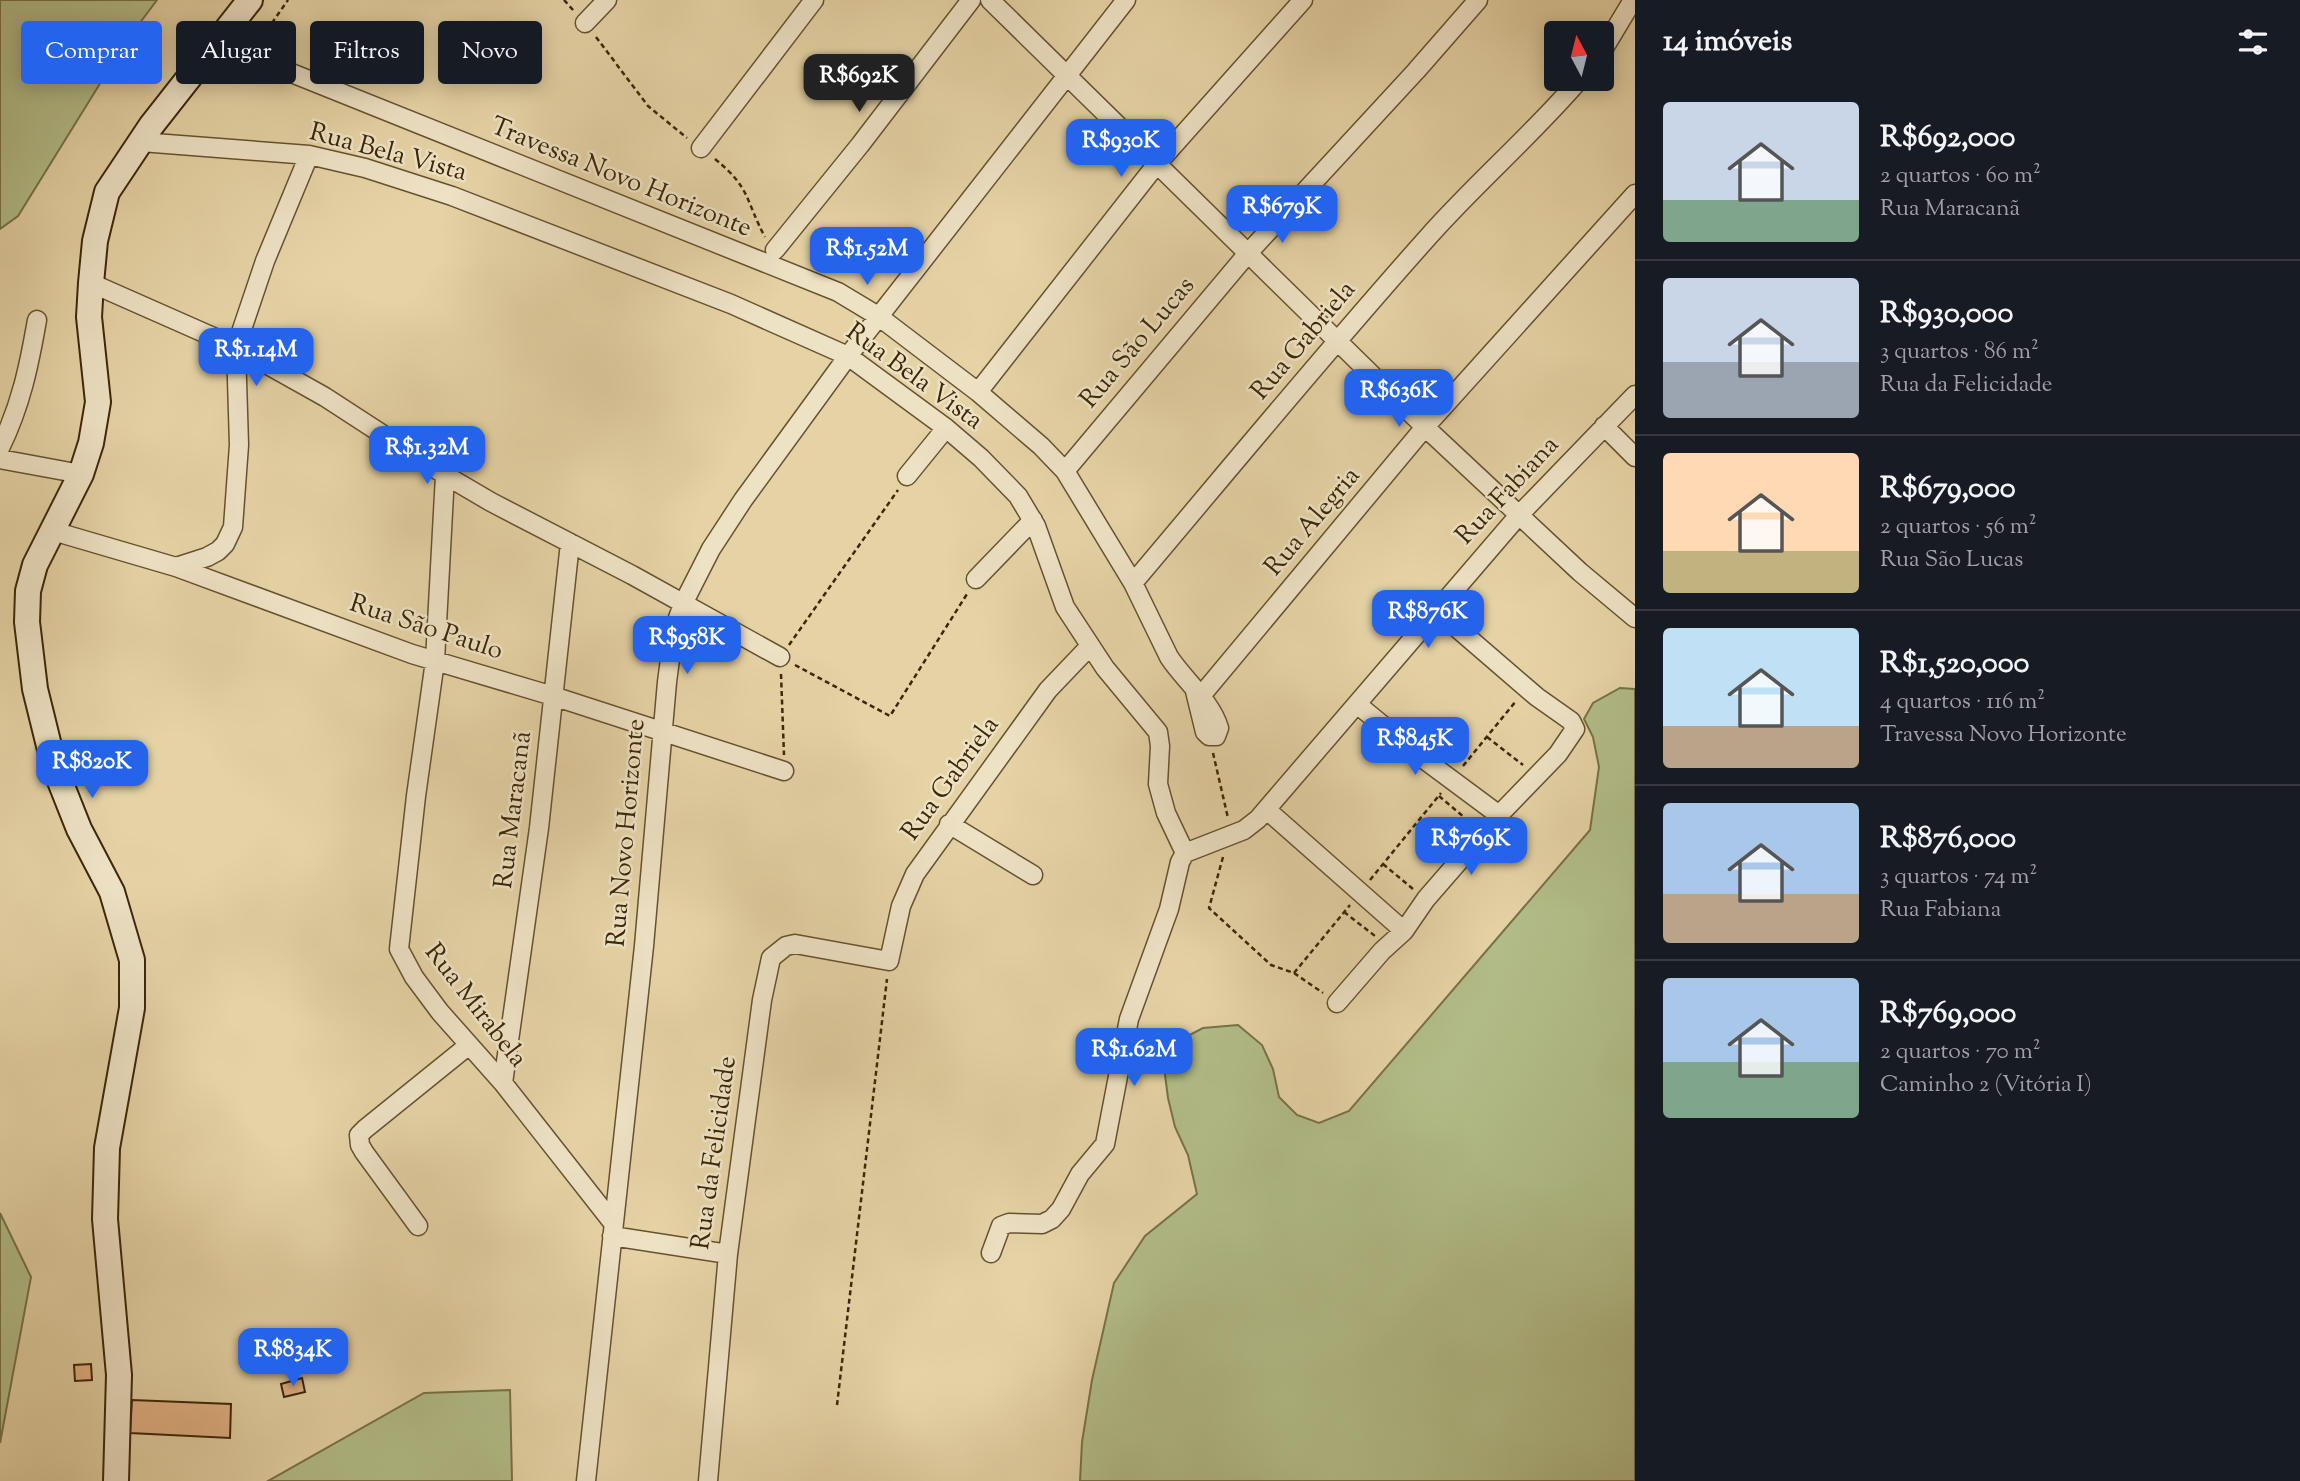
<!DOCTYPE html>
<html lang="pt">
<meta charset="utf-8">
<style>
:root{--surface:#171b24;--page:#242831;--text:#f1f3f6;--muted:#9ea1a6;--line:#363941;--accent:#2563eb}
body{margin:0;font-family:"Sorts Mill Goudy",serif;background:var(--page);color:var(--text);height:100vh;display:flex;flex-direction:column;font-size:26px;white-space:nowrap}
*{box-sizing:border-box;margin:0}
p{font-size:23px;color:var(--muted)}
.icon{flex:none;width:38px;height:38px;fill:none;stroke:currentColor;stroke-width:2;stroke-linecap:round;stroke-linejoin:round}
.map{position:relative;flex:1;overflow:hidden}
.panel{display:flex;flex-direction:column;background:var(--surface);width:665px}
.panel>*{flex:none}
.top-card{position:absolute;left:21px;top:21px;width:665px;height:63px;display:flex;gap:14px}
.needle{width:46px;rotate:353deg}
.fabs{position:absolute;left:1544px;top:21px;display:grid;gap:14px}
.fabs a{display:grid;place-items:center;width:70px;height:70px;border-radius:7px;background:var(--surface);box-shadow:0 4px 18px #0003;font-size:35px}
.price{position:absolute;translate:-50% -60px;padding:0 16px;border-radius:14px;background:var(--accent);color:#fff;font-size:23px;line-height:46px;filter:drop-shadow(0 2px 4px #0008)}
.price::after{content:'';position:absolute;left:50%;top:42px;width:21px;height:16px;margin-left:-10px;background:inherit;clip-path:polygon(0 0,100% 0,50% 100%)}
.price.active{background:#222;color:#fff}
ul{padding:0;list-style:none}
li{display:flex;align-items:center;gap:21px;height:175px;padding:0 28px}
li+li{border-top:2px solid var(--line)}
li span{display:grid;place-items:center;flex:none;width:196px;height:140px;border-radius:7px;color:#555}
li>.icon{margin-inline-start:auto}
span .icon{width:84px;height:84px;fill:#fffc;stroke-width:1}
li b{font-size:30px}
h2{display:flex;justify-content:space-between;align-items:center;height:84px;padding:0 28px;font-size:30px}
.tag{padding:0 24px;border-radius:7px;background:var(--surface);box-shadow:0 4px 18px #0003;font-size:24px;line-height:63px}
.tag.active{background:var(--accent);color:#fff}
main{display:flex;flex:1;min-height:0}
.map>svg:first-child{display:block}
.green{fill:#b2bd89;stroke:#777248;stroke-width:2}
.building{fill:#e3b385;stroke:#3c2707;stroke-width:2}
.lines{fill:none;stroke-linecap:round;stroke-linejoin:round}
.street-casing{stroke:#66522f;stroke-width:21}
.secondary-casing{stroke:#3c2707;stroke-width:28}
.path{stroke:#3c2707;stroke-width:2.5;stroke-dasharray:5 3.5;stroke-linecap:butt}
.street{stroke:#eee2c5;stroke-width:18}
.secondary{stroke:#eee2c5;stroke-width:24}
.labels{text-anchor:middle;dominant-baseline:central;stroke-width:5;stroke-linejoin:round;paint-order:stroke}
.street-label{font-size:26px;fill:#3c2707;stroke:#eee2c5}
</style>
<main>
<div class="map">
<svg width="1635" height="1481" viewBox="0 0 1635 1481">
<rect width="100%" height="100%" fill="#e5d3a6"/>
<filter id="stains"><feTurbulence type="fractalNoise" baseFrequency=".00286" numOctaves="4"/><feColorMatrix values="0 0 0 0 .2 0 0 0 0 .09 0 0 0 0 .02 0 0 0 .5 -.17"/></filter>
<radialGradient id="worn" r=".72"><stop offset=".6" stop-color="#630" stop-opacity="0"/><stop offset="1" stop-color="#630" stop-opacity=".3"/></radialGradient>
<!-- green -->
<path class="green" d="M0,0H157L127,40L18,216L0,229Z
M1620,688L1635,689V1481H1080L1082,1442L1092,1380L1114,1283L1145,1236L1197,1194L1188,1155L1175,1127L1168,1098L1164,1067L1176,1042L1203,1028L1238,1025L1262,1045L1273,1069L1279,1097L1297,1115L1319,1123L1349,1111L1590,830L1599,767L1593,737L1584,719L1593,703Z
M0,1213L31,1277L0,1443Z
M510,1390L512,1481H268L424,1393Z"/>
<!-- building -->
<path class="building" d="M91,1364L92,1380L75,1381L74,1365Z
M302,1378L305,1392L284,1397L281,1384Z
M132,1400L231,1404L230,1438L130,1433Z"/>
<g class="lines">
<defs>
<path id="street" d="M990,0L1425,427L1580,572L1635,618
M585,23L607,0
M262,46L265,59L274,66L838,292L878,316L978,392L1041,446L1065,471L1133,583L1169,657C1184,680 1211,701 1219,728L1216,736H1209L1205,732L1195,691
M1601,53L1633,0
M141,142L309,155L365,168L452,196L731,304L848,356L946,428L981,458L1018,496L1036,526L1065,607L1105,668L1158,732L1160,746L1158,784L1166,813L1185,853
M701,148L814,0
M775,250L860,145L971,0
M91,283L236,347L325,397L445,475L491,502L632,575L780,657
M978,392L1156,165L1303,0
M1604,426L1635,457
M0,448C21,405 29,366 37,320
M0,459L81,474
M1065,471L1249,252L1416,71L1478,0
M445,475L435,661L416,796L399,949L414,977L440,1012L503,1083L613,1223
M907,476L946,428
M53,531L176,567L412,654L553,696L784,771
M176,567L207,557L218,551L225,544L233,527L239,445L236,347L265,261L309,155
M976,579L1033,520
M1133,583C1231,467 1328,349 1429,236C1477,182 1533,134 1580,79
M1200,697L1425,427L1635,194
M1358,705L1425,760L1499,815
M1267,810L1404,931
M949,824L1033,875
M1185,853L1244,830L1258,819L1519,515L1635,395
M1337,1003L1382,951L1404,931L1426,899L1499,815L1558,754L1575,729L1571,721L1537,697L1436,610
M503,1083L539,828L570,543
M418,1226L364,1152L360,1145L359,1135L365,1129L469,1045
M612,1236L728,1254
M991,1253L1001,1226L1009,1223L1042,1224L1052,1219L1061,1209L1080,1174L1105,1144L1129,1019L1169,909L1180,862L1185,853
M586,1481L644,946L667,682L674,629L683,604L711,549L743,500L848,356L1126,0
M708,1481L728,1254L762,1000L771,958L786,946L795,944L889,961L901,906L915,874L1048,690L1090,646"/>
<path id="secondary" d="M116,1481L119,1375L105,1219L107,1148L132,1008V960L112,892L79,829L54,766L35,689L27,622L28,591L35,565L81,474L91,443L98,402L89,317L91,283L95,241L107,192L151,126L250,0"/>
</defs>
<!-- street casing -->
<use href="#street" class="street-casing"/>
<!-- secondary casing -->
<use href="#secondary" class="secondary-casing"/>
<!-- path -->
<path class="path" d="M564,0L574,11
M267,30L288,0
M596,37L648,106L687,138
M715,159C751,188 745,200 765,237
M789,645L898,490
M795,665L890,716L967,594
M781,674L784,755
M1487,737L1523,765
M1213,753L1228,818
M1463,766L1516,701
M1439,796L1471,823
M1223,857L1209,908L1271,965L1294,973L1323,993
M1383,864L1413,889
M1370,880L1441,793
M1344,912L1375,936
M1294,973L1350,905
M837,1405L887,979"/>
<!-- street -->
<use href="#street" class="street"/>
<!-- secondary -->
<use href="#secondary" class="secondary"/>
</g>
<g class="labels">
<!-- street labels -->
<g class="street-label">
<text transform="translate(388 153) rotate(15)">Rua Bela Vista</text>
<text transform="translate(621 178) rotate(22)">Travessa Novo Horizonte</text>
<text transform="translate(1304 341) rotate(-50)">Rua Gabriela</text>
<text transform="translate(1138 343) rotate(-50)">Rua São Lucas</text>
<text transform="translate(914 377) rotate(36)">Rua Bela Vista</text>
<text transform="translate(1508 491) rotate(-47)">Rua Fabiana</text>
<text transform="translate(1313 522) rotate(-50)">Rua Alegria</text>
<text transform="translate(426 628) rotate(18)">Rua São Paulo</text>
<text transform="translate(951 779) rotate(-54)">Rua Gabriela</text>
<text transform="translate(514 810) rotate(-83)">Rua Maracanã</text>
<text transform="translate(627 833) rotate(-85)">Rua Novo Horizonte</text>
<text transform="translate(475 1006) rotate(52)">Rua Mirabela</text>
<text transform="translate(715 1153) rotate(-82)">Rua da Felicidade</text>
</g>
</g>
<rect width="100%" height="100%" filter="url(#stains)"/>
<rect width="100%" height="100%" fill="url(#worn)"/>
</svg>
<div class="fabs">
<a><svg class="needle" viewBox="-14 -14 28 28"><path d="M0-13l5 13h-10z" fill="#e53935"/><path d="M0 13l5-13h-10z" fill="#9ea1a6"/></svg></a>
</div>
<b class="price active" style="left:859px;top:114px">R$692K</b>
<b class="price" style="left:1121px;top:179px">R$930K</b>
<b class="price" style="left:1282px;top:245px">R$679K</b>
<b class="price" style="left:867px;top:287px">R$1.52M</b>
<b class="price" style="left:256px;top:388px">R$1.14M</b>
<b class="price" style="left:1399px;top:429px">R$636K</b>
<b class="price" style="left:427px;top:486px">R$1.32M</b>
<b class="price" style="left:1428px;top:650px">R$876K</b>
<b class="price" style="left:687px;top:676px">R$958K</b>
<b class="price" style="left:1415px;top:777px">R$845K</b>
<b class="price" style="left:92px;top:800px">R$820K</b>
<b class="price" style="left:1471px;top:877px">R$769K</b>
<b class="price" style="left:1134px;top:1088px">R$1.62M</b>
<b class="price" style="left:293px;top:1388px">R$834K</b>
<div class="top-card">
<a class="tag active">Comprar</a>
<a class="tag">Alugar</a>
<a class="tag">Filtros</a>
<a class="tag">Novo</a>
</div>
</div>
<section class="panel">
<h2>14 imóveis<svg class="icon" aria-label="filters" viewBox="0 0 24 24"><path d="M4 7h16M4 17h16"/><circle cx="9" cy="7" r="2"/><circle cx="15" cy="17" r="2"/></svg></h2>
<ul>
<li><span style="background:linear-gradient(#c9d6e8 70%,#7fa58c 0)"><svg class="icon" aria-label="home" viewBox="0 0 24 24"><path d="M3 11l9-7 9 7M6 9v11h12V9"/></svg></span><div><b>R$692,000</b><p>2 quartos · 60 m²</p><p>Rua Maracanã</p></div></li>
<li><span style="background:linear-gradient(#c9d6e8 60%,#9aa5b1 0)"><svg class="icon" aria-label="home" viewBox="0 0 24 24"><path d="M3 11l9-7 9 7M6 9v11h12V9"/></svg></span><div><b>R$930,000</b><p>3 quartos · 86 m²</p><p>Rua da Felicidade</p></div></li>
<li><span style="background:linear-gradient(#ffd9b3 70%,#c2b280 0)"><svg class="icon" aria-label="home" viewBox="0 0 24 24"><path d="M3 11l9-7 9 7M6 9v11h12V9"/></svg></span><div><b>R$679,000</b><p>2 quartos · 56 m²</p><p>Rua São Lucas</p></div></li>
<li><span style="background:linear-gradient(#bfe0f5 70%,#b9a48a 0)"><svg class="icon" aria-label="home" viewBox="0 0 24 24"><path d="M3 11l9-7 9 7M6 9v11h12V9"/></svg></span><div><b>R$1,520,000</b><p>4 quartos · 116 m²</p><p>Travessa Novo Horizonte</p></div></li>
<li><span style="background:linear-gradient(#a9c7e8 65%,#b9a48a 0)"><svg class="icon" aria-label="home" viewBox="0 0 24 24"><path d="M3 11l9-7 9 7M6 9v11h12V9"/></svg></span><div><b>R$876,000</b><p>3 quartos · 74 m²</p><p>Rua Fabiana</p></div></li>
<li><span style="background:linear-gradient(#a9c7e8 60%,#7fa58c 0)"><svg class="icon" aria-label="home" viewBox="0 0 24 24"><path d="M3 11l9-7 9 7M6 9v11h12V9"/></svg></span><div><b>R$769,000</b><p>2 quartos · 70 m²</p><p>Caminho 2 (Vitória I)</p></div></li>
</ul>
</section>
</main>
